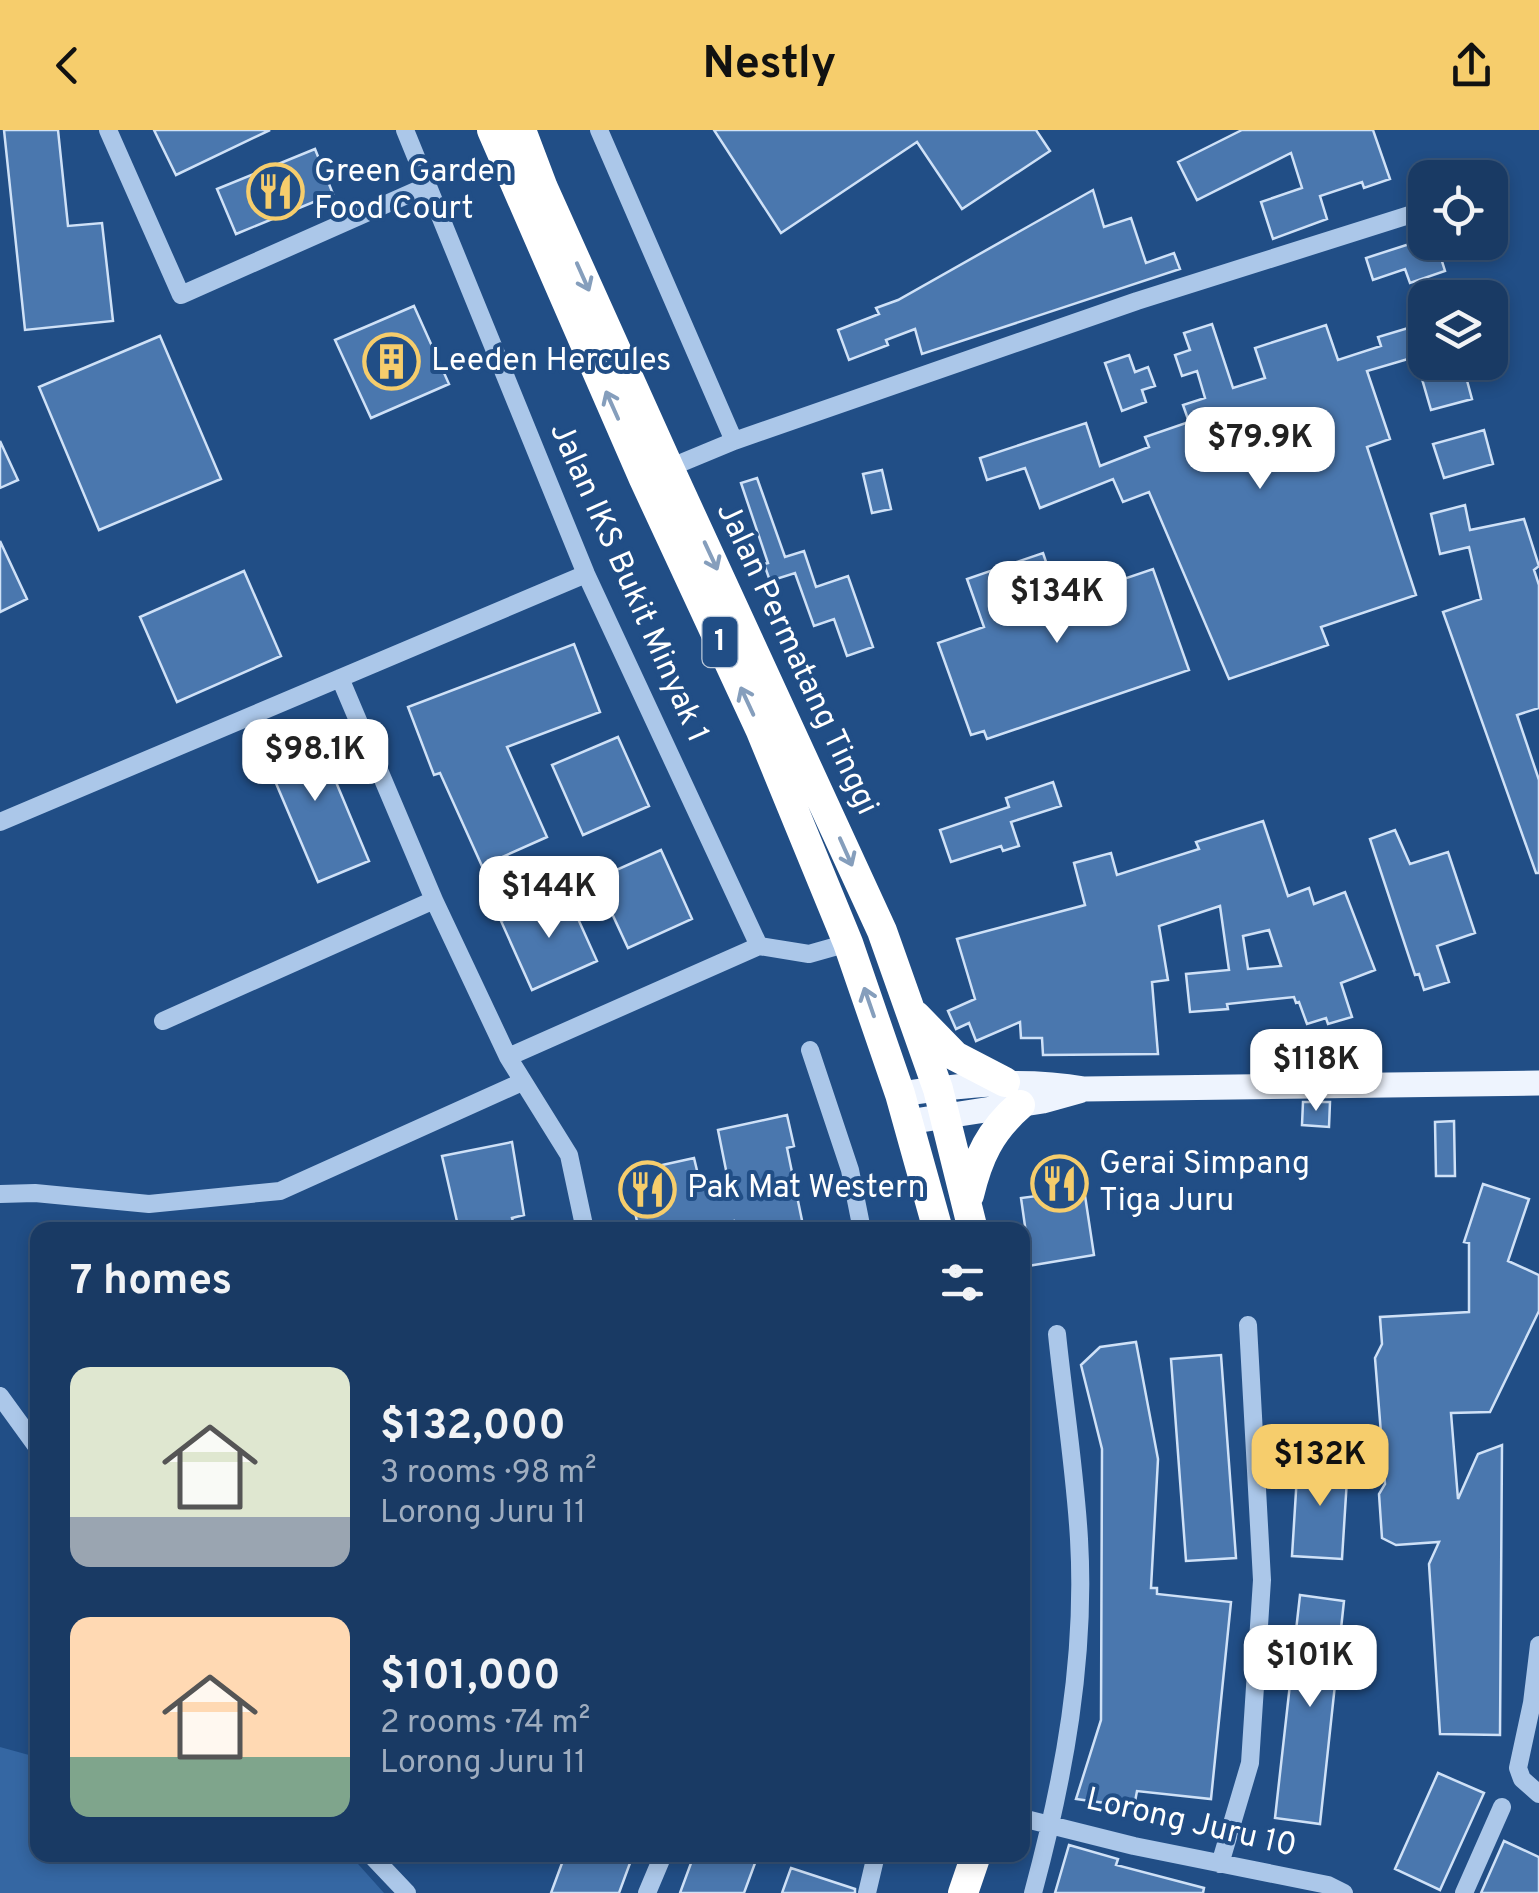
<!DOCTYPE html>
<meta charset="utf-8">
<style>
:root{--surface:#193a64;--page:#26456d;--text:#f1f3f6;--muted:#9fadbf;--line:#375478;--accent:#f6cd6c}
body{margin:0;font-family:Overpass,sans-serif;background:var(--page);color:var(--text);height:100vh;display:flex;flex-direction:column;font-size:38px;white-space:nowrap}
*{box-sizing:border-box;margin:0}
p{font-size:32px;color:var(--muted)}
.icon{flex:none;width:55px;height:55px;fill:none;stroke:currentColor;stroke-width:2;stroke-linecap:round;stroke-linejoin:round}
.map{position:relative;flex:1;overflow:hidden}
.side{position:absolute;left:30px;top:1092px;width:1000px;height:640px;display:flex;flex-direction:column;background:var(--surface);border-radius:20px;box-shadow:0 5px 15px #0003,0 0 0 2px var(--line)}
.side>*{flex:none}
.fabs{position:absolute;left:1408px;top:30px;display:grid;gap:20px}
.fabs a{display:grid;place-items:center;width:100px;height:100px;border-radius:20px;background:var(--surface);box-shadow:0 5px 15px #0003,0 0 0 2px var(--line);font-size:50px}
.price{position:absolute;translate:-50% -85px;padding:0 22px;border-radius:20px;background:#fff;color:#222;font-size:32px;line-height:65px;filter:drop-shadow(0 2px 5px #0008)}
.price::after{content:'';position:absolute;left:50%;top:60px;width:30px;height:22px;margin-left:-15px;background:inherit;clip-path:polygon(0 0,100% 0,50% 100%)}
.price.current{background:var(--accent);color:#111}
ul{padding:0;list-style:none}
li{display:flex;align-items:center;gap:30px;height:250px;padding:0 40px}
li span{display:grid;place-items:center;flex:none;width:280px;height:200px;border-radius:20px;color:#555}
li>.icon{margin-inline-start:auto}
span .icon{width:120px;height:120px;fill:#fffc;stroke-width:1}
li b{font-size:42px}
h2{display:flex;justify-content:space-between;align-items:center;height:120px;padding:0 40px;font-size:42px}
header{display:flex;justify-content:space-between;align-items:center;height:130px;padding:0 40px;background:var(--accent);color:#111;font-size:45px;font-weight:700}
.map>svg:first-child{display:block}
.green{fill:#3567a3}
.building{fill:#4a77ae;stroke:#cfe1f7;stroke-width:2.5;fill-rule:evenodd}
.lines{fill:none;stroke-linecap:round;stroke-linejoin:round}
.minor{stroke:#abc7e9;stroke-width:18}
.major{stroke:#eef4fe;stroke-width:25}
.highway{stroke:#fff;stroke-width:30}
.oneway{stroke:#859ebc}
.labels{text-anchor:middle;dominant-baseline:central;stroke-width:8;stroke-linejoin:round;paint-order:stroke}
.shield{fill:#214e86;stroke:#bccadb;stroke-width:2.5}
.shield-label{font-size:30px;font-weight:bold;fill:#fff}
.poi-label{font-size:32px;fill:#fff;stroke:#214e86;text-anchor:start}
.street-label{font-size:32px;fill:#fff;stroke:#214e86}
</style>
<header><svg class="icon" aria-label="back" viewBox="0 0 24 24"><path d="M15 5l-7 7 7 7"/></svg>Nestly<svg class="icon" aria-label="share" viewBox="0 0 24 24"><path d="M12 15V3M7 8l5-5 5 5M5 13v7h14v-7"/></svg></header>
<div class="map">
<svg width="1539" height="1763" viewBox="0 0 1539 1763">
<rect width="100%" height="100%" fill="#214e86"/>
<!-- green -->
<path class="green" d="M0,1617L29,1625L37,1621L38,1725H350L384,1763H0Z"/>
<!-- building -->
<path class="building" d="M4,0H58L68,96L102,93L113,191L25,200Z
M154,0H270L176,45Z
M714,0H1036L1050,21L962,79L917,12L781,103Z
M1242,0H1373L1390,49L1364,58L1362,52L1320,66L1327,89L1273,109L1261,72L1302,58L1291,23L1197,70L1178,32Z
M315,19L333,64L236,104L217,59Z
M1093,60L1104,97L1131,88L1146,133L1174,123L1180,139L922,224L915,199L886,210L888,215L849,230L838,200L879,184L876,178L898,170Z
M1425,109V112H1436L1445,141L1410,153L1405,139L1373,150L1366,128Z
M414,176L449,254L371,288L335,210Z
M1425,193V224L1367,241L1390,309L1367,317L1416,465L1321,497L1328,515L1229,549L1149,362L1123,372L1113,349L1040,378L1025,338L987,350L980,328L1086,293L1100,336L1149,317L1145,307L1189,292L1183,275L1205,268L1197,241L1182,246L1175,225L1190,220L1184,203L1212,194L1233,258L1265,248L1255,218L1326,195L1338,230L1381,216L1378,207Z
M160,206L221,349L99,400L39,257Z
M1129,225L1135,242L1148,237L1155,256L1142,260L1146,272L1122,281L1105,233Z
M1454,232H1462L1472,269L1431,280L1420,242Z
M1484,300L1493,334L1444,348L1433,314Z
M0,311L18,350L0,358Z
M882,340L891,379L872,383L863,344Z
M757,348L785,427L804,421L816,457L848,446L873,517L847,526L834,489L814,496L795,443L770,451L764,434L768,433L741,353Z
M1465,375L1470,400L1524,389L1539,436L1534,440L1539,455V578L1517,585L1539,650V743H1536L1443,482L1481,469L1469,417L1440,424L1431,384Z
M0,411L27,469L0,482Z
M1043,423L1059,471L1153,439L1189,540L987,609L984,601L971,605L938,513L984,497L967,449Z
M244,441L281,526L177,572L140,487Z
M574,514L600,582L507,617L547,707L482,736L440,643L434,645L408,577Z
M313,597L369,731L318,752L261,618Z
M618,607L649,676L583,705L552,635Z
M1053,652L1061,676L1011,692L1019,716L1003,721L1001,716L951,732L940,700L1009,677L1006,668Z
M1263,691L1288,766L1309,758L1314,774L1345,762L1375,840L1341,853L1352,887L1328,894L1326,888L1307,894L1299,872L1296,873L1294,867L1227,874L1228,879L1190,882L1186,844L1229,840L1220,776L1159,796L1168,850L1152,852L1158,924L1043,925L1042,908H1021L1020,892L976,911L969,893L956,899L948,881L975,869L957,809L1085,775L1074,733L1111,723L1117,745L1199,719L1196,712ZM1269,800L1281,836L1248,839L1243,806Z
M1395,700L1410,734L1448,722L1475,803L1437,816L1449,852L1424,860L1419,844L1415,845L1370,709Z
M661,720L692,789L628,818L596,749Z
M566,762L597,831L532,860L501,791Z
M1303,972H1330L1329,997L1302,995Z
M787,985L794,1016L787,1018L804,1100H736L734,1091L695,1100H639L626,1043L694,1028L701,1057L728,1050L718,1000Z
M1454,991L1455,1046H1436L1435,992Z
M512,1012L524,1085L512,1088L515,1100H459L442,1026Z
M1068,1043L1071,1061L1084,1059L1094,1125L1022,1137V1111L1027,1110L1021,1068L1037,1066L1034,1049Z
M1483,1054L1529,1069L1508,1131L1539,1145V1181L1490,1282L1451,1283L1458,1369L1478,1324L1502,1315L1500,1605L1440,1604L1429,1434L1439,1412L1396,1415L1382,1408L1379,1364L1385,1354L1375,1228L1382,1214L1380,1187L1469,1182V1113L1464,1112Z
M1136,1212L1158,1329L1151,1458H1157V1464L1231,1472L1211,1669L1137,1661L1134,1677L1076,1669L1101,1590L1102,1319L1081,1235L1100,1217Z
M1221,1225L1236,1428L1186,1431L1171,1229Z
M1298,1329L1348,1333L1342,1429L1292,1426Z
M1300,1465L1344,1471L1320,1694L1275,1688Z
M1438,1643L1484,1663L1440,1760L1395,1739Z
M1504,1711L1539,1727V1763H1481Z
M1069,1715L1118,1729L1116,1735L1204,1758L1203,1763H1055Z
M565,1725H633L619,1763H551Z
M694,1725H758L744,1763H680Z
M791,1738L855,1759V1763H782Z"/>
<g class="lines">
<!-- minor -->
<path class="minor" d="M108,0L181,165L427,56
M405,0L586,444L759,816
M599,0L734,311
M664,340L734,311L1137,171L1425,80
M340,548L434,770L508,927L569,1025L585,1100
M0,692L586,444
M163,891L434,770
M810,920L850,1040L862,1100
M508,927L759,816L809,824L848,813
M0,1064L35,1063L149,1074L280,1061L522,952
M0,1266L37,1317
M1539,1515L1532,1573L1518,1638L1522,1649L1539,1664
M1022,1688L1134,1716L1328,1755L1344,1763
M371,1725L407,1763
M1220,1734L1250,1633L1262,1450L1248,1195
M647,1763L663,1725
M867,1763L876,1725
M1033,1763C1064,1648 1086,1529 1079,1409C1075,1340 1064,1272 1057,1204
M1464,1763L1502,1677"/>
<!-- major -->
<path class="major" d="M900,964C962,955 1022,948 1084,959L1539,953
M908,992L1043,971L1079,961"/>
<!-- highway -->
<path class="highway" d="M492,0L644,349L761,601L848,813L900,964L938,1100
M521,0L543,58L669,338L882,801L938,959L973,1100
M916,886L955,926L1005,952
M969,1065C978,1027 990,1001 1020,975
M963,1763L976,1725"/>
</g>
<!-- one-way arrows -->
<defs><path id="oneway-shaft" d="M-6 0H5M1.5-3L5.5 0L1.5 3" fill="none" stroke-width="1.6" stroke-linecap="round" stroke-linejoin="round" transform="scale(2.5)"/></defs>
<g class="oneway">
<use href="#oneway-shaft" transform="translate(583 147) rotate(66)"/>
<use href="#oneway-shaft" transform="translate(612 275) rotate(-114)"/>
<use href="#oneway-shaft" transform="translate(711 426) rotate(65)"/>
<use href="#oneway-shaft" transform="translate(747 571) rotate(-115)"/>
<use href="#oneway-shaft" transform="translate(846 722) rotate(66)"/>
<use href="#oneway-shaft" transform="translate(869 872) rotate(-109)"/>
</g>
<!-- icons -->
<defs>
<symbol id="restaurant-ring" viewBox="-11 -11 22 22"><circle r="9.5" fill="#214e86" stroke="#f6cd6c" stroke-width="1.5"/><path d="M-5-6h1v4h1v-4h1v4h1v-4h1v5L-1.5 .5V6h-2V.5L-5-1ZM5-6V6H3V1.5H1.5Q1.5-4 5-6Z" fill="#f6cd6c"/></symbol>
<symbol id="building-ring" viewBox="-11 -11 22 22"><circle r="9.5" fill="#214e86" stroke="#f6cd6c" stroke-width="1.5"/><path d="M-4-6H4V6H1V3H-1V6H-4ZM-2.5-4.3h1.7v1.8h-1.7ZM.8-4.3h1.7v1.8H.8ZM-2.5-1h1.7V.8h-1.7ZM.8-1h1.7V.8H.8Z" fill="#f6cd6c"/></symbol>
</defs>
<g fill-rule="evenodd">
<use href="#restaurant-ring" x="244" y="30" width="63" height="63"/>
<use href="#building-ring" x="360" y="200" width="63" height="63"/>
<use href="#restaurant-ring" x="1028" y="1022" width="63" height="63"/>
<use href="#restaurant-ring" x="616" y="1028" width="63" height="63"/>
</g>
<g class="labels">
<!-- shield labels -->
<rect class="shield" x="702.5" y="487" width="35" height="50" rx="8"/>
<g class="shield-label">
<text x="720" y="512">1</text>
</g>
<!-- poi labels -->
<g class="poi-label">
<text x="314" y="43">Green Garden<tspan x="314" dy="37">Food Court</tspan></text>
<text x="431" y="232">Leeden Hercules</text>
<text x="1099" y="1035">Gerai Simpang<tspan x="1099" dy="37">Tiga Juru</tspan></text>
<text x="687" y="1059">Pak Mat Western</text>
</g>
<!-- street labels -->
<g class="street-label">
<text transform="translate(628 453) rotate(66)">Jalan IKS Bukit Minyak 1</text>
<text transform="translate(796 529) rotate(65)">Jalan Permatang Tinggi</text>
<text transform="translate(1191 1694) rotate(13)">Lorong Juru 10</text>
</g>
</g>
</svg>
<div class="fabs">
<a><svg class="icon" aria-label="locate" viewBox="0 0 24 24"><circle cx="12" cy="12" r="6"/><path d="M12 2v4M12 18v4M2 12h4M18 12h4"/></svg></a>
<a><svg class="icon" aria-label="layers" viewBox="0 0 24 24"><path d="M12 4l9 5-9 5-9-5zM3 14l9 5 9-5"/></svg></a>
</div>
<b class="price" style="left:1260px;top:362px">$79.9K</b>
<b class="price" style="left:1057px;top:516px">$134K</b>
<b class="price" style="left:315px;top:674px">$98.1K</b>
<b class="price" style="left:549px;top:811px">$144K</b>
<b class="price" style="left:1316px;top:984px">$118K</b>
<b class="price current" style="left:1320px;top:1379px">$132K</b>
<b class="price" style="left:1310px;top:1580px">$101K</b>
<section class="side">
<h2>7 homes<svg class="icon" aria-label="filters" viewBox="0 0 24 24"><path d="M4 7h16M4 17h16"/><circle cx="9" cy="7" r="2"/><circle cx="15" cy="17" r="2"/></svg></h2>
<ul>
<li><span style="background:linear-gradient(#dfe7d0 75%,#9aa5b1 0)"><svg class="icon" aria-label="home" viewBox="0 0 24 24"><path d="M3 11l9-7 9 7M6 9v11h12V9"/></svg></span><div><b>$132,000</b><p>3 rooms · 98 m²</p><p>Lorong Juru 11</p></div></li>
<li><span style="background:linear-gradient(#ffd9b3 70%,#7fa58c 0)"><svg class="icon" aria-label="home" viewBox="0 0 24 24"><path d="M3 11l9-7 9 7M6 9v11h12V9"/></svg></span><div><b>$101,000</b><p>2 rooms · 74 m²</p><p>Lorong Juru 11</p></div></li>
</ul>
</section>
</div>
